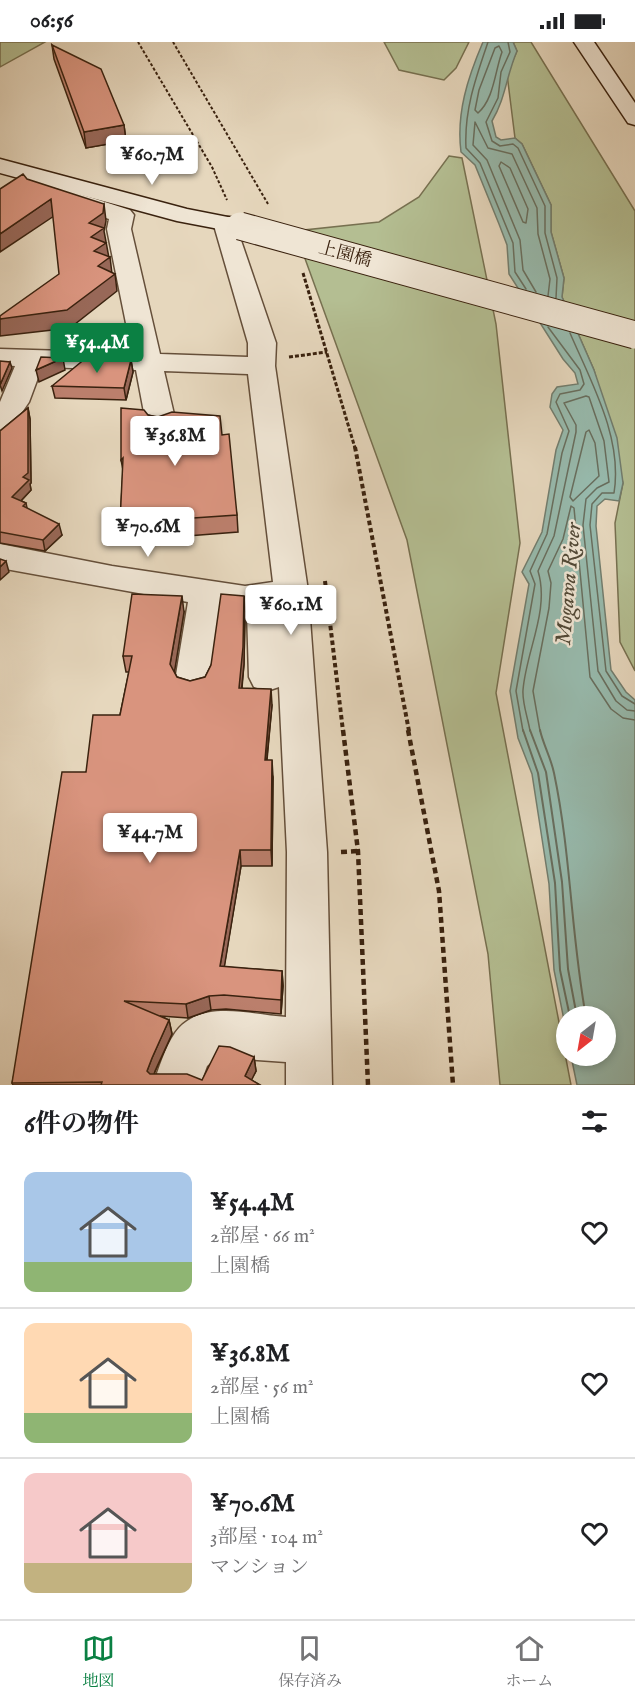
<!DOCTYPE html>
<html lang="ja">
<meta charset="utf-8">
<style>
:root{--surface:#fff;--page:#f2f2f2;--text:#202124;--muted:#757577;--line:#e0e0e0;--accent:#0b8043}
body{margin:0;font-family:"IM FELL English","Noto Serif JP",serif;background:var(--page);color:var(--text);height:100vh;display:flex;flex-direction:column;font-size:22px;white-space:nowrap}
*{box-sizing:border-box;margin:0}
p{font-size:20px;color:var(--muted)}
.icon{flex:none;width:33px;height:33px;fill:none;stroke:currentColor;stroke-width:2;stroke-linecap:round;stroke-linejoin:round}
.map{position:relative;height:1043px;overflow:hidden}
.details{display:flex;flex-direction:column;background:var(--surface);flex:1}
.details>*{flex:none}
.needle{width:39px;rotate:211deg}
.fabs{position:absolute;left:556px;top:964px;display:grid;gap:12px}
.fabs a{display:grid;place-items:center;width:60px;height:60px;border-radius:50%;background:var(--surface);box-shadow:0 3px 9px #0003;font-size:30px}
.price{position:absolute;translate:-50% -51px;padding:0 14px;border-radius:6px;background:#fff;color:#222;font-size:20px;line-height:39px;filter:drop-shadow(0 2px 3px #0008)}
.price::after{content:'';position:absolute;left:50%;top:36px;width:18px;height:14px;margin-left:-9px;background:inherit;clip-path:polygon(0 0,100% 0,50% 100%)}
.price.active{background:var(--accent);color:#fff}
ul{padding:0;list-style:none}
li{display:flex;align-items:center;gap:18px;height:150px;padding:0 24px}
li+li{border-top:2px solid var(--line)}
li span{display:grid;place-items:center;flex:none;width:168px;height:120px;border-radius:12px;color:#555}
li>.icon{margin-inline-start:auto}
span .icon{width:72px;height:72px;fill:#fffc;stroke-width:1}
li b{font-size:26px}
h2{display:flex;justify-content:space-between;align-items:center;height:72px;padding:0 24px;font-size:26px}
.status{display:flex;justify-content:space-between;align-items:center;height:42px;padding:0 30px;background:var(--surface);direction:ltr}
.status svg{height:16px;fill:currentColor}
.menu{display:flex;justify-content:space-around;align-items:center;height:84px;border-top:2px solid var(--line);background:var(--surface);font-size:16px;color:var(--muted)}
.menu a{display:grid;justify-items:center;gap:3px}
.menu .active{color:var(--accent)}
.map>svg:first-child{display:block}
.green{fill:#b4be92;stroke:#777050;stroke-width:1.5}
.water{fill:#97baad;stroke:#727d6e;stroke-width:1.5}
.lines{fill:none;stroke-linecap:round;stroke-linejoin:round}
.shore-far1{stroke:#686e5e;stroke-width:1.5}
.shore{stroke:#686e5e;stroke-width:2}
.street-casing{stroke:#654f3a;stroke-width:3}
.secondary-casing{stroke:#3a220f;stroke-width:3}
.path-far3{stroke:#3a220f;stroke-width:2;stroke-dasharray:3 2;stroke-linecap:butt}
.path-far2{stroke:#3a220f;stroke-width:3;stroke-dasharray:4 2;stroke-linecap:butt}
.path-far1{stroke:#3a220f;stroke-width:4;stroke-dasharray:4.5 3;stroke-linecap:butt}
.path{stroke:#3a220f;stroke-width:4.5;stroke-dasharray:6 4;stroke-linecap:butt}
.street{fill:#efe5d4;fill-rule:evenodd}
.secondary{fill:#efe5d4;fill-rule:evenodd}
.secondary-bridge-casing{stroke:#3a220f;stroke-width:29;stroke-linecap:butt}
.secondary-bridge{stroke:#efe5d4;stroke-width:27}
.wall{fill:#bb7f6c;stroke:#3a220f;stroke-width:1.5}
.shaded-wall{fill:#986858;stroke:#3a220f;stroke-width:1.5}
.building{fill:#d9947e;stroke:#3a220f;stroke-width:1.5}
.labels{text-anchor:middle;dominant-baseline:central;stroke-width:5;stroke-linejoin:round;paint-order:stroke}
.far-street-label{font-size:18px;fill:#3a220f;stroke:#efe5d4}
.water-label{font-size:22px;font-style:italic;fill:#514836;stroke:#efe5d4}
</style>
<div class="status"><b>06:56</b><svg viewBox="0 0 49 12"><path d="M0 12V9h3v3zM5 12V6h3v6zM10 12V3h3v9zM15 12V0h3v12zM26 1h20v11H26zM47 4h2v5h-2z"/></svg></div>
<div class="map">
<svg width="635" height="1043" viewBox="0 0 635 1043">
<rect width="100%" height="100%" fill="#e6d7bd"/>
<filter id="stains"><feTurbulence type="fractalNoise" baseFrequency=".00333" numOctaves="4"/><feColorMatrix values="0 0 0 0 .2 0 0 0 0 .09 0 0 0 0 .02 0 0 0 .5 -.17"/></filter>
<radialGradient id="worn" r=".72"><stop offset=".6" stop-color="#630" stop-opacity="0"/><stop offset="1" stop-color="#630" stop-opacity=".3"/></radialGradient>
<!-- green -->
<path class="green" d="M0,0H45L0,25Z
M384,0H469L456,26L444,38L399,28Z
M513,0H531L635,169V629L620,600L615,481L623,441L594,328L562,255L564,236L551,190V163L522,102L515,96L507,32L517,9Z
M449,114L462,116L496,282L520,501L496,651L571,1043H500L488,912L407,498L295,189L379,180L419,155Z"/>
<!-- water -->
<path class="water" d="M483,0H513L517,9C506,35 506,55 492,79L496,95L501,98L515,96L522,102L551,163V190L564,236L562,255L594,328L617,396L623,441L619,459L605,457L597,464L596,484L611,628L626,650L635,658V1043H577L571,1014H606V975H567V993L554,928L549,842L532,732L518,696L510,649L529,542L522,530L542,490L556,408L563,388L550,365L552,352L557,345L578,342L575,331L563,317L509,232L507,203L499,182L475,123L461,110C456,71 468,35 483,0Z"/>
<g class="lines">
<!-- shore-far1 -->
<path class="shore-far1" d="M488,0C476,35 464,68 466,106L480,121L513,201L515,230L526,247
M508,0L510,10L501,30L498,56L486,80L492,99L500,104L513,102L518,106L545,164V191L557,236L556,256
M499,4L502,10C495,29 494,57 478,71L475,68L479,48L495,6Z
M501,120L510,126L528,167L526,181L523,180L499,124Z
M536,250L523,228L520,198L487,118L473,103L475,80L488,106L512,112L537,166L538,192L550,237L548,254
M570,291C591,340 623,396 614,451H602L592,462L590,483L606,629L622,654L635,662
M589,388L595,401L599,434L573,459L570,455L586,390Z
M523,689L516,649L535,542L530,529L547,492L562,411L569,389L556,360L560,352L580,348L584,342L580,328L548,285
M530,689C528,676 522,661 523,648C526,609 550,568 538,529L554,494L576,390V383L564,361L586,354L589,355L604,399L609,440L597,446L586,457L583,483L598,629L616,659L627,668L635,669
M540,689L533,649L549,566L551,541L548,529L563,497L571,464L574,466L590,635L611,667L623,676L635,678"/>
<!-- shore -->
<path class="shore" d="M523,688L538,731L555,841L560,928L570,975
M530,688L546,730L562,840L568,927L577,975
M540,688C543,702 551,716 554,731C571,812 571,894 586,975"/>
<defs>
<path id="street" d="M61,146L130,168L134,173L131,187L160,312L248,315V301L213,180L217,175H233L276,301L275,324L308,549L327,810L332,1043H286V1020L217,1015L207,1024L200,1043H153C159,1026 165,1006 175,991C200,956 250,973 286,975L287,810L279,645L267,649L254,645L249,635L247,569L221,566L211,639L206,649L193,653L180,649L175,639L188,560L0,526V502L112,524L245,544L273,540L248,332L164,329L176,381L171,388L161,390L151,388L146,381L136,328L42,325L29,360L10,388L0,390V360L15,324L0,323V307L132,311L107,187L109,177L53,158L49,153L53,148Z"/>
<path id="secondary" d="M574,0H594L635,61V83L628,81Z
M0,117L187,167L248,179L252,184L248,189L240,191L177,179L0,131Z"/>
</defs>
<!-- street casing -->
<use href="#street" class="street-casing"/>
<!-- secondary casing -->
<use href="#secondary" class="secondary-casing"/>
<!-- path-far3 -->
<path class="path-far3" d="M138,0L212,125L227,158
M173,0L268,162"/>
<!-- path-far2 -->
<path class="path-far2" d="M303,231L355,406
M289,315L327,310"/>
<!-- path-far1 -->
<path class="path-far1" d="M355,405L409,689
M325,539L343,689"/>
<!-- path -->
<path class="path" d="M343,688L358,809L368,1043
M408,688L439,849L453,1043
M341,810L358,809"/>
<!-- street -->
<use href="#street" class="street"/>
<!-- secondary -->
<use href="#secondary" class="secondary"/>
<defs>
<path id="secondary-bridge" d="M240,184L635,293"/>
</defs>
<!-- secondary-bridge casing -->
<use href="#secondary-bridge" class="secondary-bridge-casing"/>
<!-- secondary-bridge -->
<use href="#secondary-bridge" class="secondary-bridge"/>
</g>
<!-- wall -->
<path class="wall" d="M52,3L124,83L126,99L86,106L54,17Z
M131,318L133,330L126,358L55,356L52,344Z
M28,366L30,377L31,441L30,442L31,448L21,459L26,461L27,466L62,493L45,509L0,501V389Z
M148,373L222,393L237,473L238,490L123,499L120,481L123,428L121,418Z
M244,554L245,571L244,622L242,646L272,663L267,718L273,735L272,824H241L224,925L282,929L283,944L281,972L226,967L211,968L188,976L160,974L169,978L172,992L154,1032L202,1038L254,1015L256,1029L251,1038L260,1043H13L12,1041L86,730L120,673L129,630H126L123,614L184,570L174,629L177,635L190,639L205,635L211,623Z"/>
<!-- shaded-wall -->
<path class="shaded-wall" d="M124,83L126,99L86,106L84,90Z
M51,157L54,174L0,210V192Z
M104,162L106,179L104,189L109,216L110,215L112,232L100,241L89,181Z
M115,232L117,249L70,286L0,294V277Z
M63,316L65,328L39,340L36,328Z
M131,318L133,330L126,358L124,346Z
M10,320L12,326L2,349L0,343Z
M28,366L30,377L31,441L30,442L31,448L15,465L12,455L23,435Z
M59,482L62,493L45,509L43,498Z
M6,519L9,530L0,538V525Z
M182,554L184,570L173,639L170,622Z
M244,554L245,571L244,622L240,662L239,646Z
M271,647L272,663L265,735V718Z
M272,718L273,735L272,824L271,808Z
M240,808L241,824L222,939L220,924Z
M282,929L283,944L281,972V958Z
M209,954L211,968L188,976L186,962Z
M169,978L172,992L155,1029L151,1042L147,1029L152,1016Z
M254,1015L256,1029L249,1043L245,1034Z"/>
<!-- building -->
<path class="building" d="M52,3L101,27L124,83L84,90Z
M23,132L27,137L104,162L103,171L89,181L104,186L91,195L106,201L94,209L110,215L98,224L115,232L67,268L0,277V274L59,232L51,157L0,192V147Z
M41,315L63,316L36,328Z
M86,316L131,318L124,346L52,344Z
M0,319L10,320L0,343Z
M28,366V431L23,435L29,438L12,455L26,461L23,464L59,482L43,498L0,490V389Z
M121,366L144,368L148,373L158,375L172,370L220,374L222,393L229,392L237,473L120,481L123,416L121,418Z
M0,517L6,519L0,525Z
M132,552L182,554L170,622L177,635L190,639L205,635L211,623L221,552L244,554L243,605L239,646L271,647L265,718H272L271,808H240L220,924L282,929L281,958L224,953L209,954L186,962L124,959L169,978L152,1016L147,1029L150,1032H187L202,1038L219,1004L230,1005L254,1015L245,1034L260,1043H101L102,1040L12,1041L62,730H86L93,673H120L132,614H123Z"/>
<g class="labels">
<!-- far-street labels -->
<g class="far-street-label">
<text transform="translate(345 213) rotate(15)">上園橋</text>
</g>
<!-- water labels -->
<g class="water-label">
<text transform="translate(569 542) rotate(-85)">Mogawa River</text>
</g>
</g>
<rect width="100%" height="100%" filter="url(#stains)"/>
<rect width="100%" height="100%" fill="url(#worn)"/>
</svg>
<div class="fabs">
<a><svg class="needle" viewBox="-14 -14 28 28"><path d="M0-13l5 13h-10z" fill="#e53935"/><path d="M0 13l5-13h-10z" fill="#757577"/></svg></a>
</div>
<b class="price" style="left:152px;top:144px">¥60.7M</b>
<b class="price active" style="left:97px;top:332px">¥54.4M</b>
<b class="price" style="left:175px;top:425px">¥36.8M</b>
<b class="price" style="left:148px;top:516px">¥70.6M</b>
<b class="price" style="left:291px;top:594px">¥60.1M</b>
<b class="price" style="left:150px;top:822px">¥44.7M</b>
</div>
<section class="details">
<h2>6件の物件<svg class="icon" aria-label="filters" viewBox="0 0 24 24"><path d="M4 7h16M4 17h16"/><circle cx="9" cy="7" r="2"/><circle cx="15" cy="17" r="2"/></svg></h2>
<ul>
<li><span style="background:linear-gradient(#a9c7e8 75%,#8fb573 0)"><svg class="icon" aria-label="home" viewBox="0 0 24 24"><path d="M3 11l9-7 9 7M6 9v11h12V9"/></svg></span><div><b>¥54.4M</b><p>2部屋 · 66 m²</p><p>上園橋</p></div><svg class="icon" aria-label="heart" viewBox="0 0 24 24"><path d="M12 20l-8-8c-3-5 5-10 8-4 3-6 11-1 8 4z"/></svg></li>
<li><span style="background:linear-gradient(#ffd9b3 75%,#8fb573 0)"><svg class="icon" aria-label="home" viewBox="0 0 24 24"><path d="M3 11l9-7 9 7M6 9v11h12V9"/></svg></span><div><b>¥36.8M</b><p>2部屋 · 56 m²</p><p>上園橋</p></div><svg class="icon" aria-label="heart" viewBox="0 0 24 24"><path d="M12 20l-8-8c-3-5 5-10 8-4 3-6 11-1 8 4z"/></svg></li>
<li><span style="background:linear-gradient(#f6c9c9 75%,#c2b280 0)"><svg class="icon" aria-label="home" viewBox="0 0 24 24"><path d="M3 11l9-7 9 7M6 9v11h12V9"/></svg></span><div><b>¥70.6M</b><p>3部屋 · 104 m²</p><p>マンション</p></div><svg class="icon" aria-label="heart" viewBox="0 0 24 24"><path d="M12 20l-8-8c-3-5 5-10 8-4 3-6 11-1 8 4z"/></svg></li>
</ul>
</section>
<nav class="menu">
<a class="active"><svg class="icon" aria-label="map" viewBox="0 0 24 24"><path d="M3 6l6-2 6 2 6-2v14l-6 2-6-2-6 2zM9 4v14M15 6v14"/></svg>地図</a>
<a><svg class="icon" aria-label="saved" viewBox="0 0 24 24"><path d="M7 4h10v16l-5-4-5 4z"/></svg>保存済み</a>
<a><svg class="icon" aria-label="home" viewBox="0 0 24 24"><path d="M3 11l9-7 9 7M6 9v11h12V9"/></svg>ホーム</a>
</nav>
